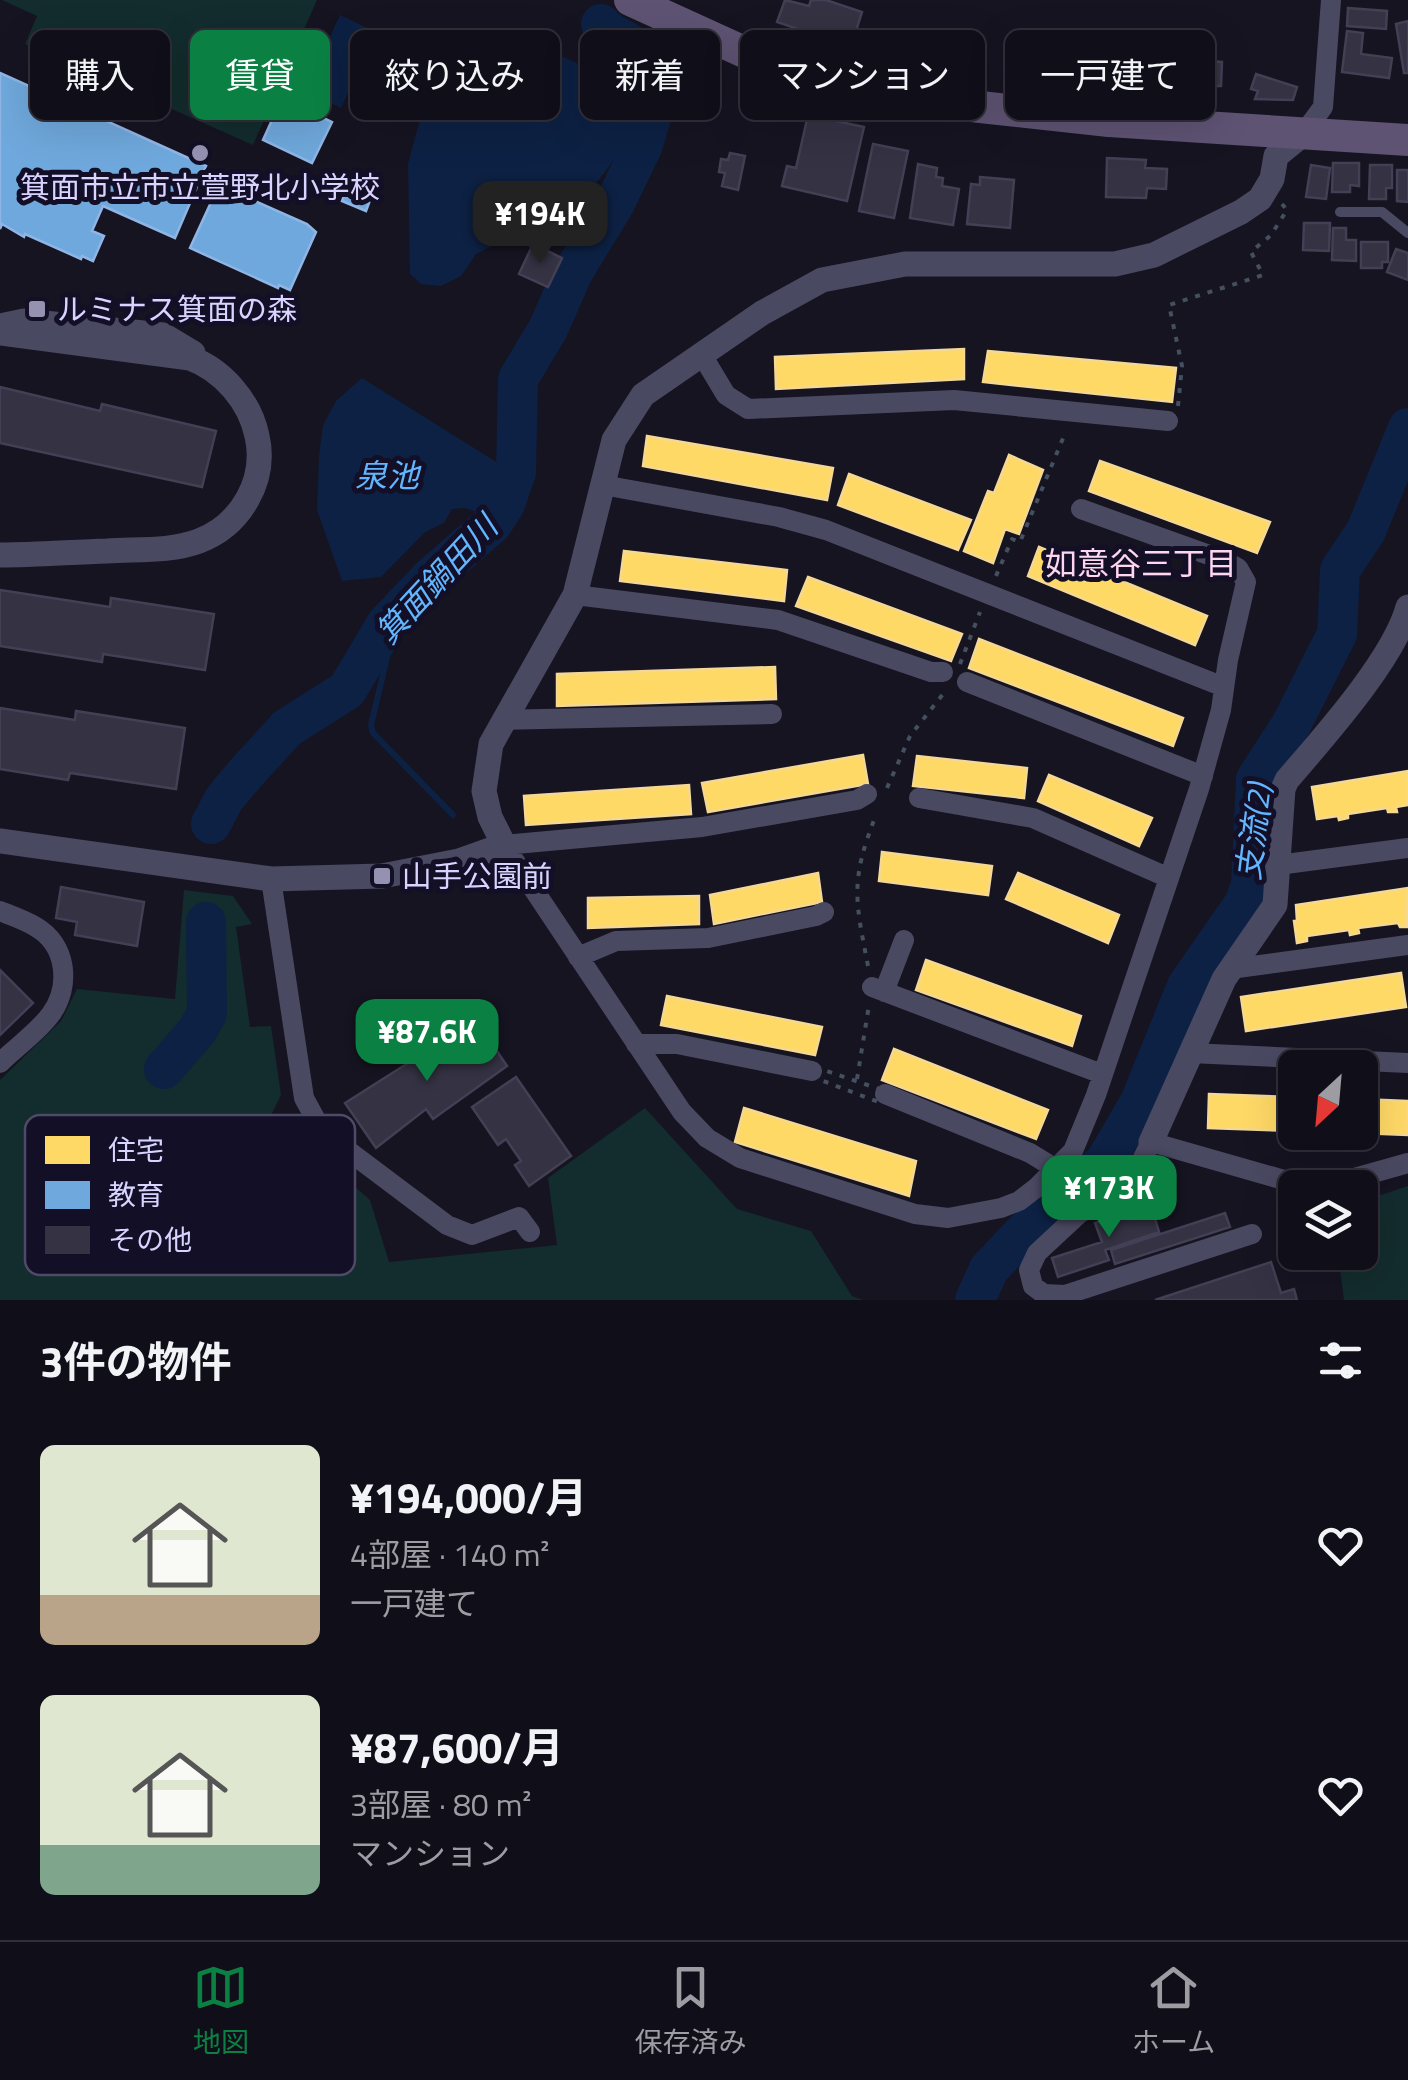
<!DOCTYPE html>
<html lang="ja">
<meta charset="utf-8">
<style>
:root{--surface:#100f19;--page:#191822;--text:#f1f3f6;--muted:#9c9ca2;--line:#302f38;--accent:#0b8043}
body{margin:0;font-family:"Titillium Web","Noto Sans JP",sans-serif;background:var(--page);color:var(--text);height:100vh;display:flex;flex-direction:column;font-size:38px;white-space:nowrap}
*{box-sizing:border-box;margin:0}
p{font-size:32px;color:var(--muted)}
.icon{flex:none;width:55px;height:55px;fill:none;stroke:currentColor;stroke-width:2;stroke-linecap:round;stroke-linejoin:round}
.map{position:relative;height:1300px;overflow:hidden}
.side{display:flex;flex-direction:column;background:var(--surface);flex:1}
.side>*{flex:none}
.banner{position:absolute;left:30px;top:30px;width:1350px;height:90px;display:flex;gap:20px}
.needle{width:65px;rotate:206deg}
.tools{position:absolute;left:1278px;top:1050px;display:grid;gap:20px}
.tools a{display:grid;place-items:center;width:100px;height:100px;border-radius:15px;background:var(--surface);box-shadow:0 10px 40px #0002,0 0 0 2px var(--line);font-size:50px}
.price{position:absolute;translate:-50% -85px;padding:0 22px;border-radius:20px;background:var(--accent);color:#fff;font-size:32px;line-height:65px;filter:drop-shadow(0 2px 5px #0008)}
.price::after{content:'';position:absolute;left:50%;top:60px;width:30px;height:22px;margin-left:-15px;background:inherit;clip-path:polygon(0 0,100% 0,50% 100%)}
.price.on{background:#222;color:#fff}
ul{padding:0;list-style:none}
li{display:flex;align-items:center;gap:30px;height:250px;padding:0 40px}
li span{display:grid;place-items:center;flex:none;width:280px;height:200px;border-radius:15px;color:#555}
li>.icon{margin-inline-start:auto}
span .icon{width:120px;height:120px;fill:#fffc;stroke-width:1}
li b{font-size:42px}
h2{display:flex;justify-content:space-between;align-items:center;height:120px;padding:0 40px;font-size:42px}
.chip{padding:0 35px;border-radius:15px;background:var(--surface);box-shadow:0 10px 40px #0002,0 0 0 2px var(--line);font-size:35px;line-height:90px}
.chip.on{background:var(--accent);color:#fff}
.menu{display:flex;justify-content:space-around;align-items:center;height:140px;border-top:2px solid var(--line);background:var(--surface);font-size:28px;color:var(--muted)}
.menu a{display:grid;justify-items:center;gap:5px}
.menu .on{color:var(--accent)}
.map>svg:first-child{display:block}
.green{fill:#132c2d}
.water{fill:#0d2144}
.homes{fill:#ffd966;stroke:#f4d894;stroke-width:2.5}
.schools{fill:#6fa8dc;stroke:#8fb5e6;stroke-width:2.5}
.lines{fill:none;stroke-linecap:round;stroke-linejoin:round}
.stream{stroke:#0d2144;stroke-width:6}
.river{stroke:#0d2144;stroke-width:40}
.building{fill:#343243;stroke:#433f54;stroke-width:2.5}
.path{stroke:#44505f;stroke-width:4;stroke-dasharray:5 8;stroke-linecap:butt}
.service{stroke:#4a4962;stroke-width:10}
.minor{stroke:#4a4962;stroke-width:20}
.tertiary{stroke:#4a4962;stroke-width:25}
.primary{stroke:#5e5373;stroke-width:32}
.poi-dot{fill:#9591b1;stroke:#130f26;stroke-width:4}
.labels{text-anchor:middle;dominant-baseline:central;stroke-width:10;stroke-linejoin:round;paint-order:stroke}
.poi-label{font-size:30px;fill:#d9d4ff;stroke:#130f26;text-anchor:start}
.water-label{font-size:32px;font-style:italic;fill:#62b6ff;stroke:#130f26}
.neighbourhood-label{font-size:32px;fill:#ffd6f0;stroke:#130f26}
.key{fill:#130f26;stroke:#4e4a67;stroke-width:2.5}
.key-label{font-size:28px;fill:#d9d4ff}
</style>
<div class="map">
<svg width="1408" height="1300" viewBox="0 0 1408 1300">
<rect width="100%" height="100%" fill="#161421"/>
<!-- green -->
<path class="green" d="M2,0H317L253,145L25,44L37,16Z
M184,890L233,896L252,924L236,927L250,1027L271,1026L281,1095L271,1115L308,1164L321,1157L370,1200L389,1262L557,1245L548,1178L645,1108L737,1209L811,1231L852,1296L863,1300H0V1080L61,1021L77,989L175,999Z
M1408,1186V1300H1344L1338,1253L1360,1252V1202Z"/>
<!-- water -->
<path class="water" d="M340,15L376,32L341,108L305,91Z
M474,34C511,34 627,70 630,114C632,143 604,173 587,194C582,200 581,206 575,213L561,202L549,203L540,193L528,194L504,219L500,242L476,254L461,276L441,286L421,284L410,274L408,164L435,64L449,42Z
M362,378L498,463L494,493L482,514L465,508L452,509L444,523L425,532L381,577L342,581L317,510L319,456L323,425L336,401Z"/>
<!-- homes -->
<path class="homes" d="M964,349V379L776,389L775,357Z
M988,351L1176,368L1172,402L983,382Z
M647,436L833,468L827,500L643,466Z
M1009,455L1043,470L1019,534L1005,529L993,563L964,551L988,491L994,493Z
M1100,461L1270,522L1257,553L1089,491Z
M849,474L971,520L958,550L838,505Z
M1039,547L1207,616L1195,645L1028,576Z
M624,551L787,570L784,601L620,581Z
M808,577L962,634L951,661L796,606Z
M979,639L1183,718L1173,746L969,668Z
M775,667L776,699L557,706V674Z
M863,755L868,784L708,812L702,783Z
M917,756L1027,768L1024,798L913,786Z
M1408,771V805L1396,807L1397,812H1388L1387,808L1348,814V818L1339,820L1338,816L1317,819L1312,787Z
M1049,775L1152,818L1139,846L1038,801Z
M689,785L691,814L526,825L524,796Z
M882,852L992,866L988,895L879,881Z
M818,873L822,902L714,924L710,895Z
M1018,873L1119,915L1108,943L1006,899Z
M1408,888L1407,927H1400L1398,923L1358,928L1359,933L1350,935L1349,930L1307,936V941L1297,943L1294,921H1297L1296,905Z
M699,896V924L588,928V898Z
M926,960L1081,1016L1072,1046L916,990Z
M1401,973L1406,1007L1246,1031L1241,997Z
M667,996L822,1027L815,1055L661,1025Z
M894,1049L1048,1110L1036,1139L882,1080Z
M1209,1094L1295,1097V1131L1208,1128Z
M1360,1099L1408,1101V1135L1332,1132H1360Z
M744,1108L916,1161L909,1196L735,1142Z"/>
<!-- schools -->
<path class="schools" d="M0,73L206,166L175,238L103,206L92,231L104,236L93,261L82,256L81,259L25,234L24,237L2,224L0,229Z
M282,98L332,122L312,163L263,140Z
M352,175L376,184L366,211L342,201Z
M219,185L307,224L316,232L290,290L279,285L278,288L190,248Z"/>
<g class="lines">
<!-- stream -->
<path class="stream" d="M398,611L371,725L373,733L453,815"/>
<!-- river -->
<path class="river" d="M601,24C612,38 633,40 641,55
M211,824L224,799L245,774L287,728L347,690L387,623L431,577L492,524L505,504L516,472L518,379L548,329L573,272L615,203L643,145L656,100L648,66
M164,1069L197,1031L207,1013L206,922
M975,1300L989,1269L1026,1230L1105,1162L1140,1102L1187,986L1244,904L1251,885L1256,779L1291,725L1337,634L1340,570L1366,531L1408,428"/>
</g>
<!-- building -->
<path class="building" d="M785,0L809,6L811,0H826L862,12L851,47L777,22Z
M1348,8L1387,11L1386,29L1347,26Z
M1408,21V73H1404L1396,24Z
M1347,31L1363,33L1361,54L1392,58L1389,78L1342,72Z
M863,41L895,48L891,62L860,56Z
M898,48L933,53L931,70L895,64Z
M937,52L968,56L965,75L934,71Z
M1209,61L1222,62L1221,86H1208Z
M1256,74L1297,87L1293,100L1255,99L1258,91L1251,89Z
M808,115L864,127L847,201L782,186L787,166L796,168Z
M873,144L908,151L894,218L859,211Z
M730,153L745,156L738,190L722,186L725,173L719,172L721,159L728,160Z
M1107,158L1146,160L1145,168L1167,169L1166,189L1147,188L1146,198L1106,197Z
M1333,163H1359V186L1350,185V192H1332Z
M918,164L937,168L936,177L943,178L942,186L959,189L953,225L910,218Z
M1311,165L1330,168L1326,199L1306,197Z
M1370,165H1392V188H1386V199H1369Z
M1397,170H1408V202L1397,201Z
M980,177L1014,180L1010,228L967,224L971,184L980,185Z
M1304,223H1330L1329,251L1303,250Z
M1333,228H1346V240H1356V261L1332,260Z
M1361,242H1388V262H1382V268H1361Z
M533,244L562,258L548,287L519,274Z
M1396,249L1408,253V280L1387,272Z
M0,387L100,411L102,404L216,431L202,487L0,443Z
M0,590L110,607L111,598L214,614L205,670L103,654L102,662L0,646Z
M0,708L75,720L76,711L185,728L176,789L70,773L68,780L0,769Z
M61,887L144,902L137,946L75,935L77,922L56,918Z
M0,970L33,1003L0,1035Z
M476,1020L507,1066L433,1119L426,1109L376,1148L345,1103Z
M516,1077L571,1156L529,1186L515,1165L521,1161L506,1139L498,1145L472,1107Z
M1151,1205L1159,1232L1105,1250L1109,1260L1058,1277L1052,1258L1102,1242L1095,1223Z
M1225,1213L1230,1227L1115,1264L1111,1250Z
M1271,1262L1281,1293L1294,1289L1297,1300H1155Z"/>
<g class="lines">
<!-- path -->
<path class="path" d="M1178,406L1182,366L1169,305L1263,275L1251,252L1271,235L1287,210L1282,204
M996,576L1012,539L1020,542L1066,431
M960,664L980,612
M887,788L910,736L943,694
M868,966C855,899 850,881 876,815
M815,1067L885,1091L881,1103L810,1076Z
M857,1079L869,1005"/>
<!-- service -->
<path class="service" d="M1340,212H1382L1408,233"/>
<!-- minor -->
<path class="minor" d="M1303,134L1323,107L1331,0
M702,355L726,395L748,409L954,400L1168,421
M603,485L779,517L826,530L1224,687
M575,595L778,620L931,672H943
M967,682L1203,776
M502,720L772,714
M867,794L857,800L702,827L504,845L682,1112L707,1138L740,1158L915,1214L948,1218L1001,1208L1019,1201L1036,1188L1073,1151L1096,1095L1199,789L1221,710L1228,660L1246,582L1238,568L1223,560L1081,509
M919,798L1033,818L1169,878
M1278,865L1408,848
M271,879L304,1098L322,1131L447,1225L472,1235L519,1217L530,1232
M0,911C12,916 25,920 36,927C67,945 71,986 51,1014C38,1032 16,1047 0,1063
M578,957L616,941L708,938L816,916L824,912
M1230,969L1408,945
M872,987L1102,1074
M884,992L904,940
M636,1044H677L812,1071
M1190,1053L1408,1063
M885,1094L1030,1153L1056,1169
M1319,1188L1408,1163
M1252,1234L1065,1295L1044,1294L1033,1286L1029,1270L1037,1253L1080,1213L1129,1185L1151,1142L1312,1188"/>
<!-- tertiary -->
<path class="tertiary" d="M0,326L24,321L163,335L193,353
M0,333L190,358C223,370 250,402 257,436C267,480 241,525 199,541C170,552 137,549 107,551C72,552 36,555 0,555
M0,841L271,879L382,876L459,861L504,845L490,817L484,791L491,744L575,595L614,440L643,395L762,313L822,280L905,264H1115L1154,255L1241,212L1260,199L1272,179L1276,156L1303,134
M1151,1142L1224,979L1275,905L1283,789L1287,780C1323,738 1394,659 1408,607"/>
<!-- primary -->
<path class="primary" d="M630,0L742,51L829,80L953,104L1109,121L1408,140"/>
</g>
<!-- markers -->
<g class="poi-dot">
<circle cx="200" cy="153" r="10"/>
<rect x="27" y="299" width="20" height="20" rx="5"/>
<rect x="372" y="866" width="20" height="20" rx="5"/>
</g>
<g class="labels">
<!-- poi labels -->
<g class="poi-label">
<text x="200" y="187" text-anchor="middle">箕面市立市立萱野北小学校</text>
<text x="57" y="309">ルミナス箕面の森</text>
<text x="402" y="876">山手公園前</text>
</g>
<!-- water labels -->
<g class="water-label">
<text x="387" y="475">泉池</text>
<text transform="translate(436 579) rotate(-47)">箕面鍋田川</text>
<text transform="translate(1253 832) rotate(-83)">支流(2)</text>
</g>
<!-- neighbourhood labels -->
<g class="neighbourhood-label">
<text x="1141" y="563">如意谷三丁目</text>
</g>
</g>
<!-- legend -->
<rect x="25" y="1115" width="330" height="160" rx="15" class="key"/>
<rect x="45" y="1136" width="45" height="28" fill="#ffd966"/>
<rect x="45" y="1181" width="45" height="28" fill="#6fa8dc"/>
<rect x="45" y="1226" width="45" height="28" fill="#343243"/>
<g class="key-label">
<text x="108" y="1160">住宅</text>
<text x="108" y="1205">教育</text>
<text x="108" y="1250">その他</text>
</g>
</svg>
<div class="tools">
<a><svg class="needle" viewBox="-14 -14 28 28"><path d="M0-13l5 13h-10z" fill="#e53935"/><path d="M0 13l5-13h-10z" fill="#9c9ca2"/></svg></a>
<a><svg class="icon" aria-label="layers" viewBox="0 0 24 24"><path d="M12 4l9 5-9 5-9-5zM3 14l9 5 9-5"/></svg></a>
</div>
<b class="price on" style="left:540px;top:266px">¥194K</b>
<b class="price" style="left:427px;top:1084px">¥87.6K</b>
<b class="price" style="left:1109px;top:1240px">¥173K</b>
<div class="banner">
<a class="chip">購入</a>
<a class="chip on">賃貸</a>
<a class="chip">絞り込み</a>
<a class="chip">新着</a>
<a class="chip">マンション</a>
<a class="chip">一戸建て</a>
</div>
</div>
<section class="side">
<h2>3件の物件<svg class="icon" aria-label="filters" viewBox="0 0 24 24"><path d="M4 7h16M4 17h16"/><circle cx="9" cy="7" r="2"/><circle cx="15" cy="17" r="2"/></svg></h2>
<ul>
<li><span style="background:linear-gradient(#dfe7d0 75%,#b9a48a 0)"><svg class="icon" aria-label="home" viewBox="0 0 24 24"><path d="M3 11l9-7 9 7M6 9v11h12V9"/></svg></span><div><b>¥194,000/月</b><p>4部屋 · 140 m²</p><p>一戸建て</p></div><svg class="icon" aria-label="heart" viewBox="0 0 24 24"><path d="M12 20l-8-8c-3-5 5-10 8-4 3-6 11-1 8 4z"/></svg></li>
<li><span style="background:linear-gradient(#dfe7d0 75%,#7fa58c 0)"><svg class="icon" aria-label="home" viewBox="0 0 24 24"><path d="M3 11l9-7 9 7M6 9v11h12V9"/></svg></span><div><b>¥87,600/月</b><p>3部屋 · 80 m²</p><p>マンション</p></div><svg class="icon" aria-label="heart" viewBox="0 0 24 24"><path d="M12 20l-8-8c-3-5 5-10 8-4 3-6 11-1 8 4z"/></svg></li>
</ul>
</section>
<nav class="menu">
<a class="on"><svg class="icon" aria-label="map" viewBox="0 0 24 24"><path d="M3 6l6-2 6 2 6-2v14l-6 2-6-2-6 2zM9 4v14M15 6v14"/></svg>地図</a>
<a><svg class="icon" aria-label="saved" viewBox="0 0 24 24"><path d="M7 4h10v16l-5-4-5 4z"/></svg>保存済み</a>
<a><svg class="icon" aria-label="home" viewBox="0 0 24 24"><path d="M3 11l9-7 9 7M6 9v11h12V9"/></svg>ホーム</a>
</nav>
